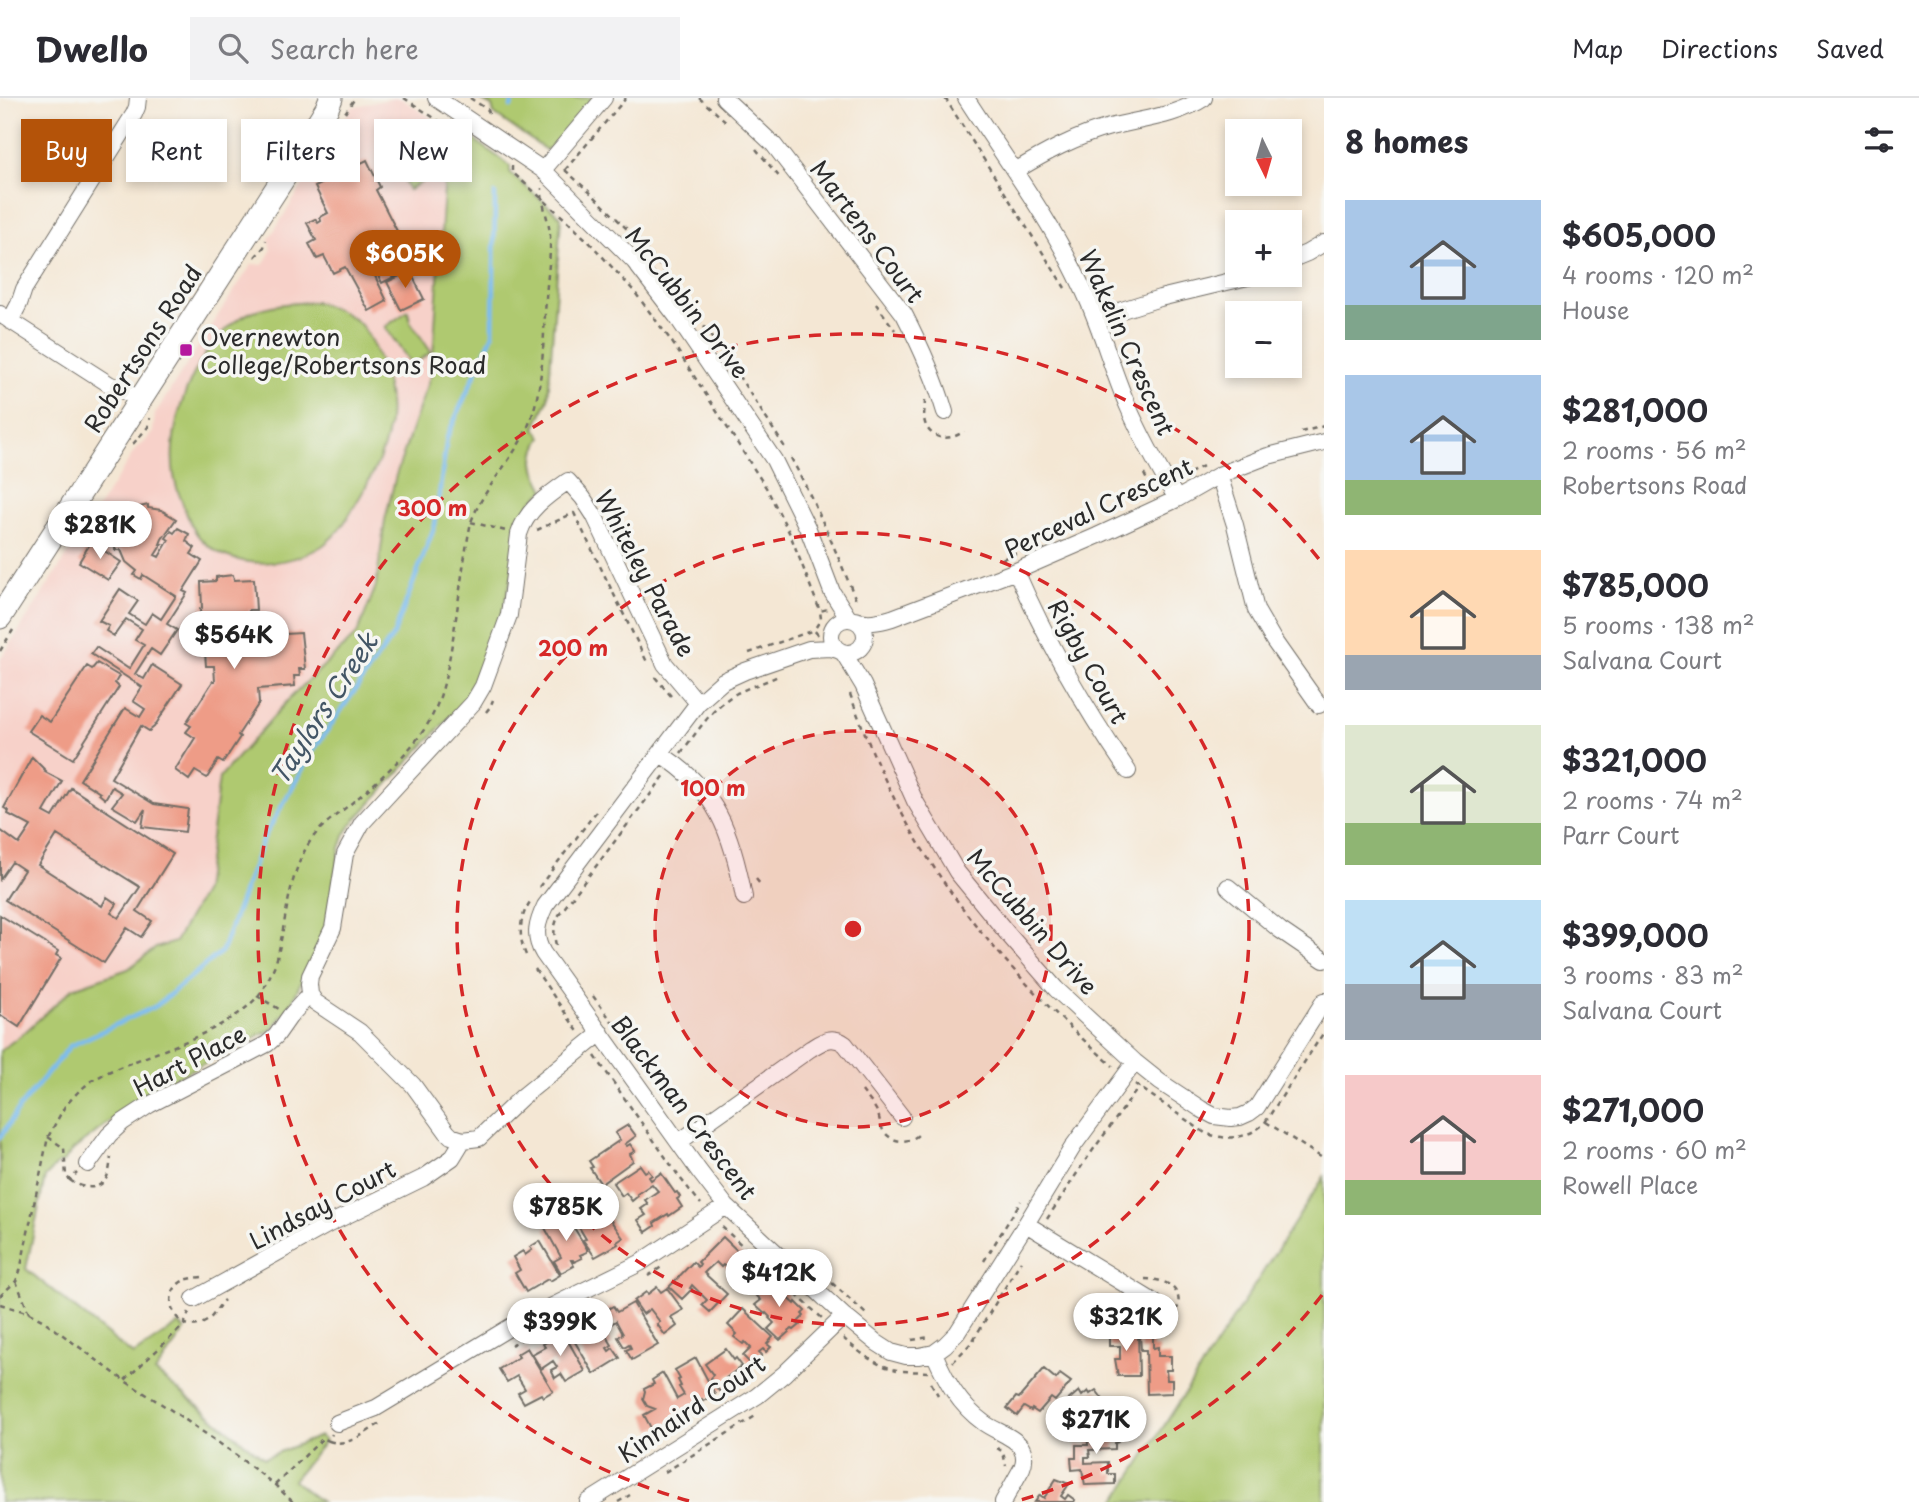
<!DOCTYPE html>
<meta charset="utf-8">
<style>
:root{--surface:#fff;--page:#f2f2f3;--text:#2b2b33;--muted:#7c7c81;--line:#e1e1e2;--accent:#b45309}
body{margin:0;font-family:"Playpen Sans",sans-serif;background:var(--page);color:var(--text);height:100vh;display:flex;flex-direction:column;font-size:26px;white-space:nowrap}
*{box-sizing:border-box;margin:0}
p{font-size:23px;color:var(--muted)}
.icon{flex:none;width:38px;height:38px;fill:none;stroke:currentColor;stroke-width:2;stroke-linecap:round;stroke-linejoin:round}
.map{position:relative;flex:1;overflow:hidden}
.details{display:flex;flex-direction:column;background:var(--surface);width:595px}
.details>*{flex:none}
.banner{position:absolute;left:21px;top:21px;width:665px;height:63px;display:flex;gap:14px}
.needle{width:46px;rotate:175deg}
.tools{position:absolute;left:1225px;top:21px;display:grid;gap:14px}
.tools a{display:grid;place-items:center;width:77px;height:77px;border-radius:0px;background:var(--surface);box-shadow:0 4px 10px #0003;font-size:35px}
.price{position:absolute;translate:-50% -60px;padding:0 16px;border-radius:24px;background:#fff;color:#222;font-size:23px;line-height:46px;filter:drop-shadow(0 2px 4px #0008)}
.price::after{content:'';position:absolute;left:50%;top:42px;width:21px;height:16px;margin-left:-10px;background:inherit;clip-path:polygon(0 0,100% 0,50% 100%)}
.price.current{background:var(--accent);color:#fff}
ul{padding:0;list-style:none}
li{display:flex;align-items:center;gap:21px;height:175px;padding:0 21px}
li span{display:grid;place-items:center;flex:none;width:196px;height:140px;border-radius:0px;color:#555}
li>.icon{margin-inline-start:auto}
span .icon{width:84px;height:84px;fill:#fffc;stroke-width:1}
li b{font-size:30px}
h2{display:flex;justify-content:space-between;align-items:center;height:84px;padding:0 21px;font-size:30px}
.chip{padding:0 24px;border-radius:0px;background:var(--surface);box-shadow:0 4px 10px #0003;font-size:24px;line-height:63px}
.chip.current{background:var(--accent);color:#fff}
header{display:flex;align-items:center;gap:42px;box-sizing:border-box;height:98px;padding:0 35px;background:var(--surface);border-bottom:2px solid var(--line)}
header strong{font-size:33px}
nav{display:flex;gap:38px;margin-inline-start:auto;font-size:24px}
.search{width:490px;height:63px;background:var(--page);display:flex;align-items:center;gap:18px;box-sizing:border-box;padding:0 24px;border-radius:0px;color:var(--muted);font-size:26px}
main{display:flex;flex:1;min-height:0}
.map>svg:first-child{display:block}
.built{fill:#f7d1c9}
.green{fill:#afc96f;stroke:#6d7a4d;stroke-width:2}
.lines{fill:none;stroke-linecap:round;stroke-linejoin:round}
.stream{stroke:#7bbcf0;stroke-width:4.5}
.building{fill:#ee9c87;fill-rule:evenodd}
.street-casing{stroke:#716d66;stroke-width:18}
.secondary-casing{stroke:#716d66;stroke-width:25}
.path{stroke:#716d66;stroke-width:2.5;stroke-dasharray:5 5;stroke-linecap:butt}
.street{stroke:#fff;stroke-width:16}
.secondary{stroke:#fff;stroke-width:23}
.ring{fill:none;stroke:#d62828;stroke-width:3.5;stroke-dasharray:12 9}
.poi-dot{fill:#b5179e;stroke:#f6f6f2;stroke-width:2.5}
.labels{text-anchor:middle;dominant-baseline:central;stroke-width:7;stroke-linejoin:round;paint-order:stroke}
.street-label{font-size:24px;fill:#2b2b2b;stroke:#f6f6f2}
.poi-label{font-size:24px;fill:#2b2b2b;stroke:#f6f6f2;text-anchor:start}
.water-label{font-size:26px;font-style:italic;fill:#435666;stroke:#f6f6f2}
.centre{fill:#d62828;stroke:#f6f6f2;stroke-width:3.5}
.ring-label{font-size:21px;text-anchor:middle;font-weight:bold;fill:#d62828;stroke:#f6f6f2;stroke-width:7;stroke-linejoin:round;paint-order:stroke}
</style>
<header>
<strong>Dwello</strong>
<div class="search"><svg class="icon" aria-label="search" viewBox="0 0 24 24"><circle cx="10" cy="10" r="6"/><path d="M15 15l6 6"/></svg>Search here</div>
<nav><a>Map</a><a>Directions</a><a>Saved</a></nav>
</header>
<main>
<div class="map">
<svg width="1324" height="1404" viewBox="0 0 1324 1404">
<rect width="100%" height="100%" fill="#f6f6f2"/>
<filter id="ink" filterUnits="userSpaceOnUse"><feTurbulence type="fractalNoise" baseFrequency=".0143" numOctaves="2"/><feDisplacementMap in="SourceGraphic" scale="14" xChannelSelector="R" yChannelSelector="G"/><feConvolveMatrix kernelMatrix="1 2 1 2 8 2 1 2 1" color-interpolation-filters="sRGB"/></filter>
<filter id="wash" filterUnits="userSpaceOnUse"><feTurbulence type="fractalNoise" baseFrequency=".00686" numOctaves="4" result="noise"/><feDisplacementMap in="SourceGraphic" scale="28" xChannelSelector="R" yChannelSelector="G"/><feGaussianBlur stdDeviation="1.57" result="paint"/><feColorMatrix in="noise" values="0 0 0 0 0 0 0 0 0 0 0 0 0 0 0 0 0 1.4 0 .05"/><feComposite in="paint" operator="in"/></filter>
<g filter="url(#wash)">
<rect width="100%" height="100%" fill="#f4e7d4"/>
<!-- built -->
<path class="built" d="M395,0H400L448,31L432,273L396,377L385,422L376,488L357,536L290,600L219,679L204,793L175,845L156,850L128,871L73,890L25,934L0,953V562L137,349L144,345L153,334L155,316L222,211L252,166L263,167L271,153L269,141L352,9Z"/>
<!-- green -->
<path class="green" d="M477,0H593L554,47L546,52L494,16L492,8Z
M407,26L435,76L409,92L381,40Z
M448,31L464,42H475L510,68V75L561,119L548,301L535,330L542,339C529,360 533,371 545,392L531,404L502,516L492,546L472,595L354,723L345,736L340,750L324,838L305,874L292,905L271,932L151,992L73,1052L62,1065H59L45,1079L26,1171L133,1257L179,1226L185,1232L155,1274L264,1360L320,1338L325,1343L293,1382L321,1404H0V953L25,934L73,890L128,871L156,850L175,844L204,793L219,680L290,600L357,536L376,488L385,422L396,377L432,273Z
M316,204C330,209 348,215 359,225C368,234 377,256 381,267C401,322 384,360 355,407C347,422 336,438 322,448C287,469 234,473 203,443C191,432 185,411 179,396C157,341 195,241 249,215C269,206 294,205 316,204Z
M408,213L410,223L431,254L412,267L385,229Z
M1324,1079V1404H1115Z"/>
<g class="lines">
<!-- stream -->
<path class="stream" d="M511,9L513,0
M0,1040L19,1010L70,948L156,908L222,853L263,741L313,653L394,536L435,427L447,339L493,236L495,96"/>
</g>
<g id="blocks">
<!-- building -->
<path class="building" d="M346,62L351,70L367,62L380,89L376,92L400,139L405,137L414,155L410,157V159L401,164L406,173L382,185L378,177L375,178L387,203L369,213L345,169L333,175L324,158L317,161L309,146L316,142L307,125L315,121L318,125L321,123L320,119L328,115L315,89L331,81L325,72Z
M410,173L424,201L401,212L387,184Z
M148,407V410L161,412L176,421L162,441L160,446H162L155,457L159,459L169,442L166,440L171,433L174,435L178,430L189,436L186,443L195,450L191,456L202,463L183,493L187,495L167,526L177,532L160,557L151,551L135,576L144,581L152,567L182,586L154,629L149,633L141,628L111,680L154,706L188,711L185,734L142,729L145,711L137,723L112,708L122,695L112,689L105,701L99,696L100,695L80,682L125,610L140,619L145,611L133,603L142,589L91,556L96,549L129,571L144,547L135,542L142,531L126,521L114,538L106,533L109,528L99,523L120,491L138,503L129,516L145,526L152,515L161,521L176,498L143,477L141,481L134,477L137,473L126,464L121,452H115L116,437L119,430L115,426L119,421L132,411Z
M91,444L121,464L108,482L79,464Z
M233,477L234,482L254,481L256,512H249L251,538L301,535L305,571H299L300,578H294L295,588L258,591L259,605L238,637L240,639L223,665L218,662L207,680L195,673L189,682L175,672L195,640L186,634L191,628L186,625L213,583H215L214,568H206L205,554H202L200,511L202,510L201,484L216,483V479Z
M97,565L119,578L115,585L119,589L73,661L28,633L39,617L50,624L87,568L92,571Z
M32,659L46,673L45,674L62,683L44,714L53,719L71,690L173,756L137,813L152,823L141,839L127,830L104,865L5,802L24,772L12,764L0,781V732L19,746L31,728L8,716L9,713L4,710ZM57,737L140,789L119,820L111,815L117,806L107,799L102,808L38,767Z
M0,817L58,853L56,857L61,860L19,929L2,918L0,919Z
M628,1027L636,1038L625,1046L627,1048L630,1046L635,1053L630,1056L633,1063L601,1086L590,1070L593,1069L589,1063L620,1042L615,1035Z
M640,1067L645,1074L648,1072L652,1077L649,1079L651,1082L661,1075L675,1095L677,1094L680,1099L677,1101L682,1109L669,1118L668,1116L654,1125L655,1128L646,1134L638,1122L646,1117L641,1111L648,1106L645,1102L658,1093L652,1086L637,1096L638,1098L632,1103L626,1095L622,1098L613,1085Z
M590,1093L623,1140L617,1144L618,1146L595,1159L583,1142L586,1141L571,1116L579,1111L574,1104Z
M565,1115L587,1151V1154L580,1157L582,1160L574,1164L573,1162H571L574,1168L561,1175L554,1163L561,1159L545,1130L554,1125L553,1122Z
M723,1139L747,1162L745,1164L752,1171L745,1178L738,1172L734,1176L723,1167L721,1169L716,1164L707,1172L704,1175L727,1196L710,1214L702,1207L707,1202L692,1187L690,1190L692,1191L682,1201L669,1189L693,1164L698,1169L700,1166L698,1164Z
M540,1143L560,1177L550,1183L548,1181L526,1194L515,1175L520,1172L513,1159L523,1153L525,1157L532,1152L530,1149Z
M769,1182L788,1196L786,1198L795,1206L796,1204L805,1213L802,1216L804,1218L797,1225L800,1227L794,1232L792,1231L780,1242L768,1231L774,1225L769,1220L770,1219L766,1215L765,1216L755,1207L761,1202L755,1196Z
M657,1189L661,1194L667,1190L683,1212L671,1219L677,1228L665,1237L657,1226L660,1224L650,1211L643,1216L634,1203L646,1194L648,1196Z
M633,1205L658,1247L632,1262L626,1252L631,1250L629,1246L624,1249L618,1239L623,1236L616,1223L608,1228L609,1230L599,1236L601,1240L606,1237L612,1247L607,1250L609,1253L613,1250L620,1260L594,1276L569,1234L613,1208L617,1214Z
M743,1211L773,1239L767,1246L771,1249L766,1254L763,1251L759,1254L762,1257L753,1268L743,1258L751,1250L745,1244L743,1246L734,1239L737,1236L728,1227Z
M563,1234L585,1273L566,1284L561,1276L555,1280L551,1272L557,1269L553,1263L541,1271L532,1256L545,1249L543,1246L550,1242L549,1241Z
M1109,1234H1120V1237L1138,1235L1139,1278H1118L1115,1261H1120V1248H1109Z
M1140,1238H1153V1250L1158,1249V1258H1171V1272H1166L1167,1282H1172V1295L1147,1296L1146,1252H1141Z
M527,1250L553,1293L543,1299L541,1296L524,1305L518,1295L525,1291L517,1278L507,1284L499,1271L519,1259L517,1256Z
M726,1251L734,1262L736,1260L742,1268L726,1280L730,1285L719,1293L710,1280L713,1277L705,1266Z
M696,1260L715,1296L703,1303L702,1301L695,1304L697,1307L675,1319V1321L652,1332L644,1317L655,1311L647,1308L643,1301L645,1293L644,1291L654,1286L652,1282L663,1275L677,1301L684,1297L679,1289L681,1288L678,1282L680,1281L675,1272Z
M1044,1271L1056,1281L1060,1276L1071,1284L1055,1303L1051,1300L1038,1315L1032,1311L1031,1313L1024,1309L1017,1318L1007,1310L1016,1299L1019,1300Z
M1096,1292L1104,1303L1081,1321L1086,1327L1071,1331L1063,1322L1066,1319L1060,1309L1079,1293L1082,1298L1088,1293L1090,1296Z
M1114,1329V1335H1118V1344L1115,1345V1351L1089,1352L1090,1359H1085V1365L1108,1364V1376H1115V1386L1085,1387L1082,1371L1072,1372L1071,1360H1076V1347H1088L1087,1330Z
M1056,1381L1069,1386L1061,1398L1065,1401L1068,1397L1075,1402L1074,1404H1035L1040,1397L1044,1400Z"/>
</g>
</g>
<g filter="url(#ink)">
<use href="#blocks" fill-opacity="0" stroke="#716d66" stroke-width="2"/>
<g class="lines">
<defs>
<path id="street" d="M436,0L543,72L634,163L677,219L774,362L808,431L832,494L849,521
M724,0L774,47L904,216C920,247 935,280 945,314
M966,0C1005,61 1050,120 1081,187C1100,225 1110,267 1127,306C1141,339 1159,371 1177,401
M543,72L604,0
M1015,73C1045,55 1076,38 1110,29C1141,21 1177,18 1204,0
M1290,162L1307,155L1324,145
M0,216L109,286L140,301
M10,223L19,206L24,191L134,16L137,9L138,0
M1098,223L1122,212L1160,200L1256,177
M1219,377L1235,427L1256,512L1274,543L1319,607
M1016,473C1047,544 1084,609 1128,673
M831 538a17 17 0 1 1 34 0a17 17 0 1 1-34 0Z
M854,522C868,526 878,524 892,520L1016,473L1097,438L1177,401L1219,377L1268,358L1324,344
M838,552L831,550L809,551L745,573L723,583L698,605L545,808C537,825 533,838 543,855L699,1073L726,1108L844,1218L877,1245L891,1254L906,1258H919L934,1255L945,1247L957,1235L1026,1126L1074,1047L1135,964
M843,554L863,587L915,703L957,774L1007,835L1056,891L1135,964L1160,984L1201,1011L1214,1018L1231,1020L1240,1019L1249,1015L1257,1009L1324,903
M660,656C717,691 732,736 744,799
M1228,789L1280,832L1324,862
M601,935L522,999L479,1040L463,1042L451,1038L447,1034L413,987L360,934L315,904L310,896L309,886L310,878L333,830L345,756L362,725L473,605L483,588L509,517L519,436C526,412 548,397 568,383L583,400L594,417L665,566L698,605
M679,1044L810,951C822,944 831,936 845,946L902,1019
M88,1066L109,1037L123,1024L149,1007L267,946L276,938L290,918L310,896
M1026,1126L1154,1204
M194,1201L329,1126L423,1080L452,1060L463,1042
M934,1255C946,1283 959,1307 984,1325C995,1333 1013,1338 1021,1349C1025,1356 1025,1363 1022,1370L1003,1404
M337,1325L376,1310L512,1228L640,1165L726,1108
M588,1404L757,1298L784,1276L844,1218"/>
<path id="secondary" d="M0,519L286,76L327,10L331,0"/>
</defs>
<!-- street casing -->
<use href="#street" class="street-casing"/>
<!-- secondary casing -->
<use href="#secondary" class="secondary-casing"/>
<!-- path -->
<path class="path" d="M404,0L463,39L470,40
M470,0L488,12L490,18
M699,0L728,25
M945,0L1065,190
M345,15L355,0
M756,51L781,81
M512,68V74L565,121L590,145L633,192L672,244L767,391L790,436L820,513L828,511
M565,72L594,98L639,143L668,177L742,283L786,351
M565,72L626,0
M255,159L264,149L266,142
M876,206L895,232
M925,302C925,310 923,318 925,325C931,343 952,343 964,333
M1301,334L1324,328
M133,346L148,329L150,320
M791,360C816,406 836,453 856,502H854
M1144,376C1148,384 1151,390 1146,399
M1181,380L1203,368
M471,424L506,433
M537,432L574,415L647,564
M1002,461L1038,446
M818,537L814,532L821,521L820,513
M0,553L13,532
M749,555L814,532
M655,579L671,598
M850,596C862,629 875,662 891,694C943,801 1024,891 1113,968
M486,614L490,609L493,602
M681,655C697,634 713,608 737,595C750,589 765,584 778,578
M756,781L760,786
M539,789L596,714
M556,847C553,835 554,827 559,817L665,677
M526,857C518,839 519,820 530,804
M535,871L579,935
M257,898L279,911
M593,898L614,926
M595,958L680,1080L701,1106
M1135,986L1205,1035C1227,1043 1246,1041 1264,1026L1324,934
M862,993C867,1000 875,1008 878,1016C880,1022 880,1027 883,1032C891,1045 908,1046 918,1037
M1266,1024L1324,1061
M48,1039L64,1050L66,1078L70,1082L77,1075
M70,1082C81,1091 103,1094 108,1076C110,1071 110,1065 111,1059
M1047,1121L1085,1063L1139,989
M722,1129L823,1221
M984,1163L1021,1103
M648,1178L663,1168
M202,1179C195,1180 187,1180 181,1184C158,1200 179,1241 207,1223C214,1218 218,1208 224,1202
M1145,1181C1153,1181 1161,1182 1168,1186C1187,1198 1178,1220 1160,1228
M16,1183L29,1215
M832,1185L866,1216
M0,1198L16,1183L20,1173L48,1039L65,1008L78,994L91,983L108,974C151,955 228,934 258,898C266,888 271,876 276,864C287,823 287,778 311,742C323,725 339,716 354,703C378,684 416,648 430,622C444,596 448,568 453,540C459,502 463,463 471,424C485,386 519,357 532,318C544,281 543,240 546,201C547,180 551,158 550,137C549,121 541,106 542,90
M0,1206L29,1215L44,1223L125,1283L171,1312L232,1354L275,1387L293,1404
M843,1240C860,1255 875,1267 897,1272
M912,1242L930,1239
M511,1247L533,1235
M953,1264L972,1244L1021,1163
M903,1273L928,1274
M125,1282L184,1227L189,1214
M931,1285L938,1297
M329,1343C348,1350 366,1334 382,1324
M997,1350L1003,1354L1006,1368
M665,1374L757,1317
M275,1387L323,1340L329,1343L332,1336
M618,1404L630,1397"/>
<!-- street -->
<use href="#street" class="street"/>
<!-- secondary -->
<use href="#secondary" class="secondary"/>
</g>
</g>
<!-- distance rings -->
<circle cx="853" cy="831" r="198" fill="#d62828" fill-opacity=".12"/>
<g class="ring">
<circle cx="853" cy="831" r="198"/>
<circle cx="853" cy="831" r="396"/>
<path d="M1322 1197A595 595 0 0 1 1017 1403M689 1403A595 595 0 1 1 1322 465"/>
</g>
<!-- markers -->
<rect class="poi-dot" x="179" y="245" width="14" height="14" rx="3.5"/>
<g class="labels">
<!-- street labels -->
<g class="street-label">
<text transform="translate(868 133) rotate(53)">Martens Court</text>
<text transform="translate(688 204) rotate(52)">McCubbin Drive</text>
<text transform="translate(1128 244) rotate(66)">Wakelin Crescent</text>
<text transform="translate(142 250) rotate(-57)">Robertsons Road</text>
<text transform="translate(1098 409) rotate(-25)">Perceval Crescent</text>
<text transform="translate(646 475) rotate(62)">Whiteley Parade</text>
<text transform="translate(1089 563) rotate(61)">Rigby Court</text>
<text transform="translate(1033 823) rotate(49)">McCubbin Drive</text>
<text transform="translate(189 962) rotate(-28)">Hart Place</text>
<text transform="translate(685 1009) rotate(53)">Blackman Crescent</text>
<text transform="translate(322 1106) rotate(-28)">Lindsay Court</text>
<text transform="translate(691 1310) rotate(-34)">Kinnaird Court</text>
</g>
<!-- poi labels -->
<g class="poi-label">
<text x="200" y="238">Overnewton<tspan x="200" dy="28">College/Robertsons Road</tspan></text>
</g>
<!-- water labels -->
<g class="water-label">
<text transform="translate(323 610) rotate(-57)">Taylors Creek</text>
</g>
</g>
<circle cx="853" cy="831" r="10" class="centre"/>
<g class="ring-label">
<text x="432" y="418">300 m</text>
<text x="573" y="558">200 m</text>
<text x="713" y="698">100 m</text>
</g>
</svg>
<div class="tools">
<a><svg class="needle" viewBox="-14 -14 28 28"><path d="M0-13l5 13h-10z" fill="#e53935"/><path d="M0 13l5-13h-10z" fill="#7c7c81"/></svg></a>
<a>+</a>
<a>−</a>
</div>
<b class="price current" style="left:405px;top:192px">$605K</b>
<b class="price" style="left:100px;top:463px">$281K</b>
<b class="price" style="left:234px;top:573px">$564K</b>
<b class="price" style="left:566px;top:1145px">$785K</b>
<b class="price" style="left:779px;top:1211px">$412K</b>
<b class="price" style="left:1126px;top:1255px">$321K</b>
<b class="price" style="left:560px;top:1260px">$399K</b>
<b class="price" style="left:1096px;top:1358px">$271K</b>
<div class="banner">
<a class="chip current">Buy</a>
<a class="chip">Rent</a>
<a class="chip">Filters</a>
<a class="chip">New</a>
</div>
</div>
<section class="details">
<h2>8 homes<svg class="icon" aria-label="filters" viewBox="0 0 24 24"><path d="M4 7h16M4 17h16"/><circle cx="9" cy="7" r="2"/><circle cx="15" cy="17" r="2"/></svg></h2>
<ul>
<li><span style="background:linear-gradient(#a9c7e8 75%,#7fa58c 0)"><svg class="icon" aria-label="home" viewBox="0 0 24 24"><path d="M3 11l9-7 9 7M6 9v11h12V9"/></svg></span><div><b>$605,000</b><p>4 rooms · 120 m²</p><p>House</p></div></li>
<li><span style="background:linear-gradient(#a9c7e8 75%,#8fb573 0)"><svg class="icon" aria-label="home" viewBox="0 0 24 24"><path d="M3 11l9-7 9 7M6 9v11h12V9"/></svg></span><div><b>$281,000</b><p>2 rooms · 56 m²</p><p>Robertsons Road</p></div></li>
<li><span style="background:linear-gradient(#ffd9b3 75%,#9aa5b1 0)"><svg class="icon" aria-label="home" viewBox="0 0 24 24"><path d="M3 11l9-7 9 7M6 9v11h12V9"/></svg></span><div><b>$785,000</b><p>5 rooms · 138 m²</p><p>Salvana Court</p></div></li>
<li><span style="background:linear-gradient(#dfe7d0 70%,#8fb573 0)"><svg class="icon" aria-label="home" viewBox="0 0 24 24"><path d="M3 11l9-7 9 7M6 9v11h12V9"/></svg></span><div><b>$321,000</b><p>2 rooms · 74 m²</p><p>Parr Court</p></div></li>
<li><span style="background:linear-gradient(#bfe0f5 60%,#9aa5b1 0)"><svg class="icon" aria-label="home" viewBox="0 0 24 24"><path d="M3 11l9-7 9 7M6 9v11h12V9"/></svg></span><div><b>$399,000</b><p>3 rooms · 83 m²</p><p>Salvana Court</p></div></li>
<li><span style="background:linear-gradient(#f6c9c9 75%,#8fb573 0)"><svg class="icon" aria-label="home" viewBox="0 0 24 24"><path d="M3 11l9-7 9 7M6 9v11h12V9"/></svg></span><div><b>$271,000</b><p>2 rooms · 60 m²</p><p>Rowell Place</p></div></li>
</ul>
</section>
</main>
